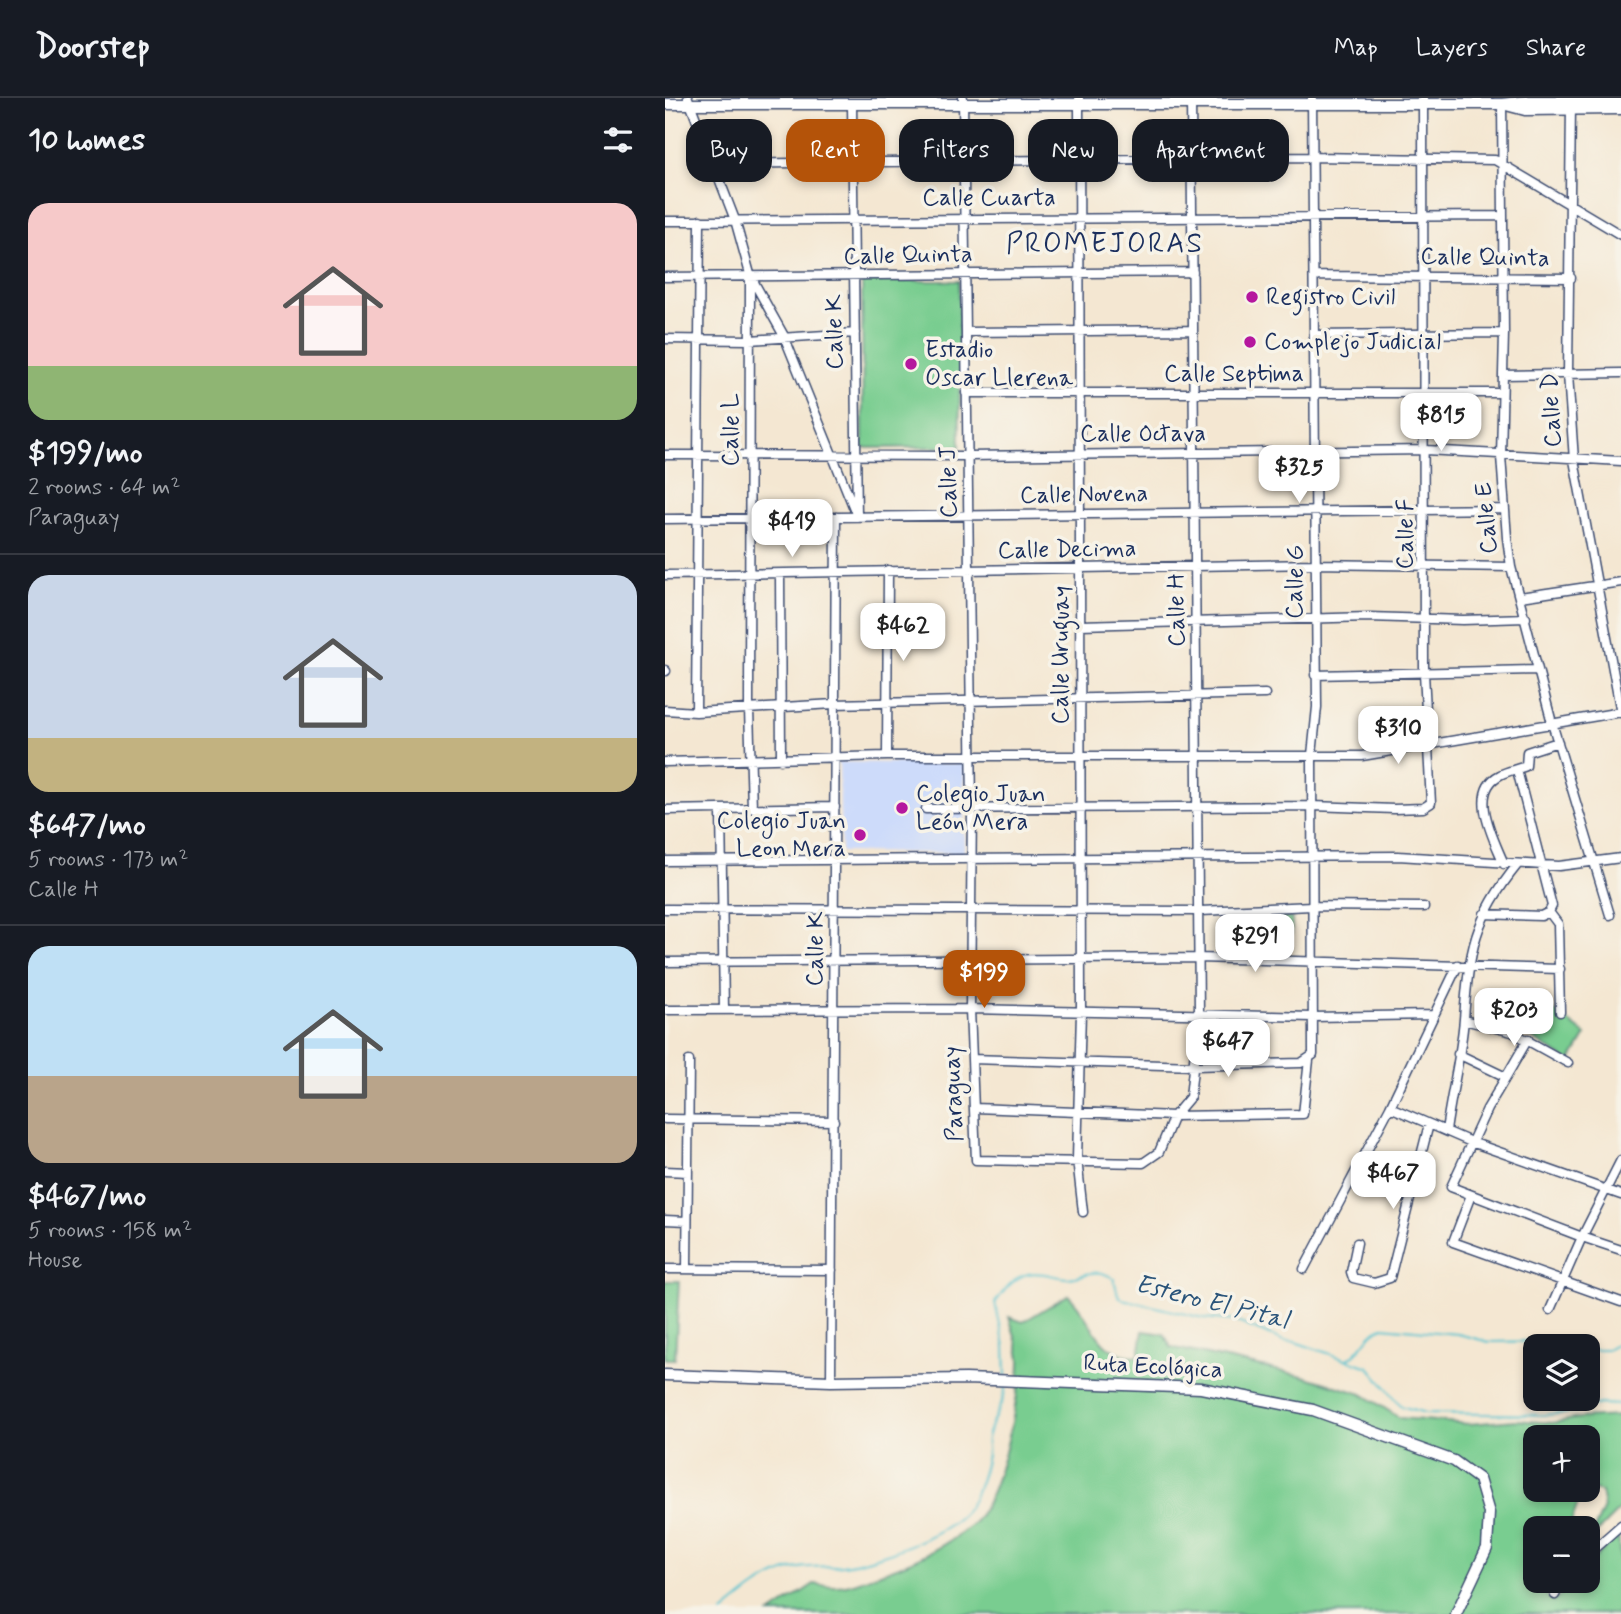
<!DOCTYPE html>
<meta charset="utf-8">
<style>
:root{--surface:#171b24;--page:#20242c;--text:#f1f3f6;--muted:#9ea1a6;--line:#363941;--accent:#b45309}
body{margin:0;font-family:Mynerve,sans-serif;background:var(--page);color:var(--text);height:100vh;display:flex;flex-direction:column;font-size:26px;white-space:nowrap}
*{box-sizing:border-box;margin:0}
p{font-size:23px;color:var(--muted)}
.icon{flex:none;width:38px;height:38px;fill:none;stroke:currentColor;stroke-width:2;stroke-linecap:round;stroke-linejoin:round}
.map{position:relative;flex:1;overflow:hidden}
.drawer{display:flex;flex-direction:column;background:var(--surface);width:665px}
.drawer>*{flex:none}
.top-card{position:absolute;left:21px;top:21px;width:665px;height:63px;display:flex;gap:14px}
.fabs{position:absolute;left:858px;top:1236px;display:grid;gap:14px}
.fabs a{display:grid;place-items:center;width:77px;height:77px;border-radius:14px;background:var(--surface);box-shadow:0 4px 10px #0003;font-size:35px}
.price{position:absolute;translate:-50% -60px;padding:0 16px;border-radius:14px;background:#fff;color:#222;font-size:23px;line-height:46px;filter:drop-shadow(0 2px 4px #0008)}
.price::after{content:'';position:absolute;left:50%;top:42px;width:21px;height:16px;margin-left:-10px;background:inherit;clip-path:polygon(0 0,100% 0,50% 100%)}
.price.current{background:var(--accent);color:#fff}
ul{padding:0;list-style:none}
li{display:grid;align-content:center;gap:14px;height:371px;padding:0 28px}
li+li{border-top:2px solid var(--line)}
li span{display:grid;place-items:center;height:217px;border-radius:21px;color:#555}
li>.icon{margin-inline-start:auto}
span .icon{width:126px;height:126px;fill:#fffc;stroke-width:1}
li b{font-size:30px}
h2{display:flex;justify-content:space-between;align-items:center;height:84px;padding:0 28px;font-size:30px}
.tag{padding:0 24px;border-radius:21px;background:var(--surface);box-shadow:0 4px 10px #0003;font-size:24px;line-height:63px}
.tag.current{background:var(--accent);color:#fff}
header{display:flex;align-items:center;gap:42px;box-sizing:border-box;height:98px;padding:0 35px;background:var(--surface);border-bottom:2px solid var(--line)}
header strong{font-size:33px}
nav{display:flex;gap:38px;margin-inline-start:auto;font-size:24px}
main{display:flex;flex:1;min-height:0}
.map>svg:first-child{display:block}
.built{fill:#cddbfa}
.green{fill:#79cd90;stroke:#4a7e77;stroke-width:2}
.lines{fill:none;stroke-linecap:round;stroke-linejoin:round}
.stream{stroke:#57c3d0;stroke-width:2}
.minor-casing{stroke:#3c4b6f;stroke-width:11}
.major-casing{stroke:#3c4b6f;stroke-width:13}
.minor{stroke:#fff;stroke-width:8}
.major{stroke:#fff;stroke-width:10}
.poi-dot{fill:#b5179e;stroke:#f7f3e8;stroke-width:2.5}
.labels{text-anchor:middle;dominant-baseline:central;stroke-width:7;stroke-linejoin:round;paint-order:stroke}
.street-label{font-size:24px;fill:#1b2f5e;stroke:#f7f3e8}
.poi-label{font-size:24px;fill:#1b2f5e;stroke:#f7f3e8;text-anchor:start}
.water-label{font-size:26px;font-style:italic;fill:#2a547a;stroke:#f7f3e8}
.quarter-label{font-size:28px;letter-spacing:2px;fill:#1b2f5e;stroke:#f7f3e8}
</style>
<header>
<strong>Doorstep</strong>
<nav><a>Map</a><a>Layers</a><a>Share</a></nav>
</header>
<main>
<section class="drawer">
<h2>10 homes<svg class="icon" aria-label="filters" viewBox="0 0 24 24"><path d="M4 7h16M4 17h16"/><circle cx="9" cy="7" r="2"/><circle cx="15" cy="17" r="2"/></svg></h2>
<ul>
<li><span style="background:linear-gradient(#f6c9c9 75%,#8fb573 0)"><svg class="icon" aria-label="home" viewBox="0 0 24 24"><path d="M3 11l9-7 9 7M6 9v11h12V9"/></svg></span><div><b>$199/mo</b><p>2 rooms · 64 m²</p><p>Paraguay</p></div></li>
<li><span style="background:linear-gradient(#c9d6e8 75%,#c2b280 0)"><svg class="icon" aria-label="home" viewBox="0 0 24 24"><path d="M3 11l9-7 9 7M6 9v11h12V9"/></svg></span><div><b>$647/mo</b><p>5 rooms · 173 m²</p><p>Calle H</p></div></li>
<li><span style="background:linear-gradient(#bfe0f5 60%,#b9a48a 0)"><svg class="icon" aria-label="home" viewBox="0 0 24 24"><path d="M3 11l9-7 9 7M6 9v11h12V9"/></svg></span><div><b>$467/mo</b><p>5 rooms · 158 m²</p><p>House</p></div></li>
</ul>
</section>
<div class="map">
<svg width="956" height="1516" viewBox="0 0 956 1516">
<rect width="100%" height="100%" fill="#f7f3e8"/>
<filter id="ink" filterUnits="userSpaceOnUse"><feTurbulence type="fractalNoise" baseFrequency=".0143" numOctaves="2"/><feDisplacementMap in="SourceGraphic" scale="14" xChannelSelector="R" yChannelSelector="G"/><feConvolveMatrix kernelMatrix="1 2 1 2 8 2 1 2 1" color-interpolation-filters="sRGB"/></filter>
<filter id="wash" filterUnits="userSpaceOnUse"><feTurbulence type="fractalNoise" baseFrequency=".00686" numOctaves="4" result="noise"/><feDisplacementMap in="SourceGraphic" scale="28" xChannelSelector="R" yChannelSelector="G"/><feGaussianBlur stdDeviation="1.57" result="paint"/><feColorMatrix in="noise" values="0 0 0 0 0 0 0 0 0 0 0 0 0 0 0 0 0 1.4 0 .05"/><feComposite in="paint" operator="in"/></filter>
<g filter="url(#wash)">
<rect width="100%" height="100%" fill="#f4e7d2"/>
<!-- built -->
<path class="built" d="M174,664L299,666V755L176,754Z"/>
<!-- green -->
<path class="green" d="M197,183H294L295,349L198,350Z
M601,820H627V837L600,838Z
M880,906L921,937L905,964L860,935Z
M0,1183H14L10,1261H0Z
M403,1197C430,1222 430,1259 474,1258L478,1233L499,1236L506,1249L638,1278L697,1296L735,1320L804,1326L851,1322L887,1325L914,1320L956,1318V1410L925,1441L939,1410L936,1394L922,1390V1339H870V1391H918L904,1430H870V1482H889L882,1498L889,1504L908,1482H922V1468L953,1437C956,1462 956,1492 952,1516H105L149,1486C183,1492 189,1484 221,1473C249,1463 282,1447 305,1428C334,1404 356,1298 355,1261C354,1247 348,1232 344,1219L358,1224Z"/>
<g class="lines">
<!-- stream -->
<path class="stream" d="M922,1252H942L956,1244
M683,1261C698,1253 702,1234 718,1229L793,1236L824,1244L888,1243L903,1248
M341,1280L340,1248L330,1205C338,1194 348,1179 363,1176C375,1173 389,1179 402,1180C418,1180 430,1167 449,1181L453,1197L457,1201L538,1220L570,1223L619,1243L630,1244L704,1269L736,1308L760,1315L878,1317L905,1315L935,1306L956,1307
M57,1516C76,1500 95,1483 119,1474C139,1466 157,1470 177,1467C208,1464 289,1435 305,1407C312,1393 320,1371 322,1356C323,1351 321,1346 322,1340C326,1320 340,1307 341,1285"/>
</g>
</g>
<g filter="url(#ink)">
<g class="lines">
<defs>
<path id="minor" d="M23,0L70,122L85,176L84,611L87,710
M298,0L307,710L305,911L311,1062L478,1065L494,1054L509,1018L525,999L534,915L526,0
M414,0L416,914L412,1061L418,1114
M187,6L192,419
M837,6L839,235L836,358L842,440L846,469L887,625L945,817
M906,6L903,276L909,362L956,615
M49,66L649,59L830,62L956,137
M0,123L837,118
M650,178L906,180
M0,179L528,174
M86,179L119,238L190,413
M301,234L528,232
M649,237L839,235
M0,241L85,242L190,235
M838,277L956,275
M301,295H837
M0,357L303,358L761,352L956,363
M0,421L839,411
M115,476L116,662
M0,477L649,466L846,469
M855,499L956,484
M415,527L704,519L798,522L861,520
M0,572L1,573
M650,577L873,572
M0,612L31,614L169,606L600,596
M31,614L35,122
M222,658L223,472
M0,664L222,658H697L956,614
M261,711L648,708L729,711L758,710L766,705L759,575L758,0
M0,712L170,709
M56,714L59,912
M0,763L733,758L894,768L956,760
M839,766C830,743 802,694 835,677C842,673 853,671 861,668L862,654L893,644
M0,811L535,813L647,808L759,809
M884,814L893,826L895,914
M819,816L876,818L884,814L887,808L852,672
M0,864L534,860L895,871
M0,912L305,911L647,919L769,917
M799,922L847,934L903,965
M793,956L841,979L822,1011L786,1089L917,1139L885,1212
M307,961L530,968L636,965L648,957L647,657L652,609L647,0
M841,979L863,941
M725,1009L793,867
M310,1010L509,1018L638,1016L644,962
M0,1021L169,1023
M781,1033C786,996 796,958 799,921C804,853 809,820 853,766
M956,1062L917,1139L956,1152
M0,1073L23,1074
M806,1097L788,1144L956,1204
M0,1122L22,1123
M692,1145L686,1174L688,1180L709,1185L725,1180L764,1026
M0,1171L167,1172
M22,1171L24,963
M639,1171L725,1009L806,1044L956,1097
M166,1283L171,419
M922,1457L956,1427
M890,1497L897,1482"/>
<path id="major" d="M0,6H837L863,3H956
M841,7L860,12L956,11
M0,1277L166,1283L301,1281L536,1290L648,1312L789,1363L814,1381L824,1415L822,1450L791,1516"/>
</defs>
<!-- minor casing -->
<use href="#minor" class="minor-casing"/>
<!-- major casing -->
<use href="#major" class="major-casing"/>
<!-- minor -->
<use href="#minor" class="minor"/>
<!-- major -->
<use href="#major" class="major"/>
</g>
</g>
<!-- markers -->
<g class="poi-dot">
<circle cx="587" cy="199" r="7"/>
<circle cx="585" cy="244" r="7"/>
<circle cx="246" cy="266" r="7"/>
<circle cx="237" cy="710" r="7"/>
<circle cx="195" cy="737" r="7"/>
</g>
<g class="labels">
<!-- street labels -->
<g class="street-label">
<text x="324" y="100">Calle Cuarta</text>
<text transform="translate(243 158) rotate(-1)">Calle Quinta</text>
<text transform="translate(820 160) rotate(1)">Calle Quinta</text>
<text transform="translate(170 234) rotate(-91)">Calle K</text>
<text x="569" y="276">Calle Septima</text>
<text transform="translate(887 312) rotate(-93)">Calle D</text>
<text transform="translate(66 332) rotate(-90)">Calle L</text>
<text x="478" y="336">Calle Octava</text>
<text transform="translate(284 384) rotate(-91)">Calle J</text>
<text transform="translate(419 397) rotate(-1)">Calle Novena</text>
<text transform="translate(822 420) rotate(-95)">Calle E</text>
<text transform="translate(741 436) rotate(-89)">Calle F</text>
<text transform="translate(402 452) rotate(-1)">Calle Decima</text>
<text transform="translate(630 484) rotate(-90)">Calle G</text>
<text transform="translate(512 512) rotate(-91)">Calle H</text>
<text transform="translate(396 557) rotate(-90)">Calle Uruguay</text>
<text transform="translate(151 851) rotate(-89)">Calle K</text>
<text transform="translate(289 996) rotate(-92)">Paraguay</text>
<text transform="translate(488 1269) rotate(3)">Ruta Ecológica</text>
</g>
<!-- poi labels -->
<g class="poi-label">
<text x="601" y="199">Registro Civil</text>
<text x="599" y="244">Complejo Judicial</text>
<text x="260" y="252">Estadio<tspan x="260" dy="28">Oscar Llerena</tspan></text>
<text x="251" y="696">Colegio Juan<tspan x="251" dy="28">León Mera</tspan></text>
<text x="181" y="723" text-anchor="end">Colegio Juan<tspan x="181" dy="28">Leon Mera</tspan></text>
</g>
<!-- water labels -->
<g class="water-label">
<text transform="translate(547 1205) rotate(14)">Estero El Pital</text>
</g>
<!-- quarter labels -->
<g class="quarter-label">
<text x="440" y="146">PROMEJORAS</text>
</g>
</g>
</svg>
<div class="fabs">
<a><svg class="icon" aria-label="layers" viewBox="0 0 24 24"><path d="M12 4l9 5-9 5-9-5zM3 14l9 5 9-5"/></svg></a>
<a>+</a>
<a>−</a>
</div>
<b class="price" style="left:776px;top:355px">$815</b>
<b class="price" style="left:634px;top:407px">$325</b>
<b class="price" style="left:127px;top:461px">$419</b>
<b class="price" style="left:238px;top:565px">$462</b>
<b class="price" style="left:733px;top:668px">$310</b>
<b class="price" style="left:590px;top:876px">$291</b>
<b class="price current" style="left:319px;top:912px">$199</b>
<b class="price" style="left:849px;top:950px">$203</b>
<b class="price" style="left:563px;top:981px">$647</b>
<b class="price" style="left:728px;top:1113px">$467</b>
<div class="top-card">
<a class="tag">Buy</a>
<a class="tag current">Rent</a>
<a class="tag">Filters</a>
<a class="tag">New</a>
<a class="tag">Apartment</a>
</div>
</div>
</main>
